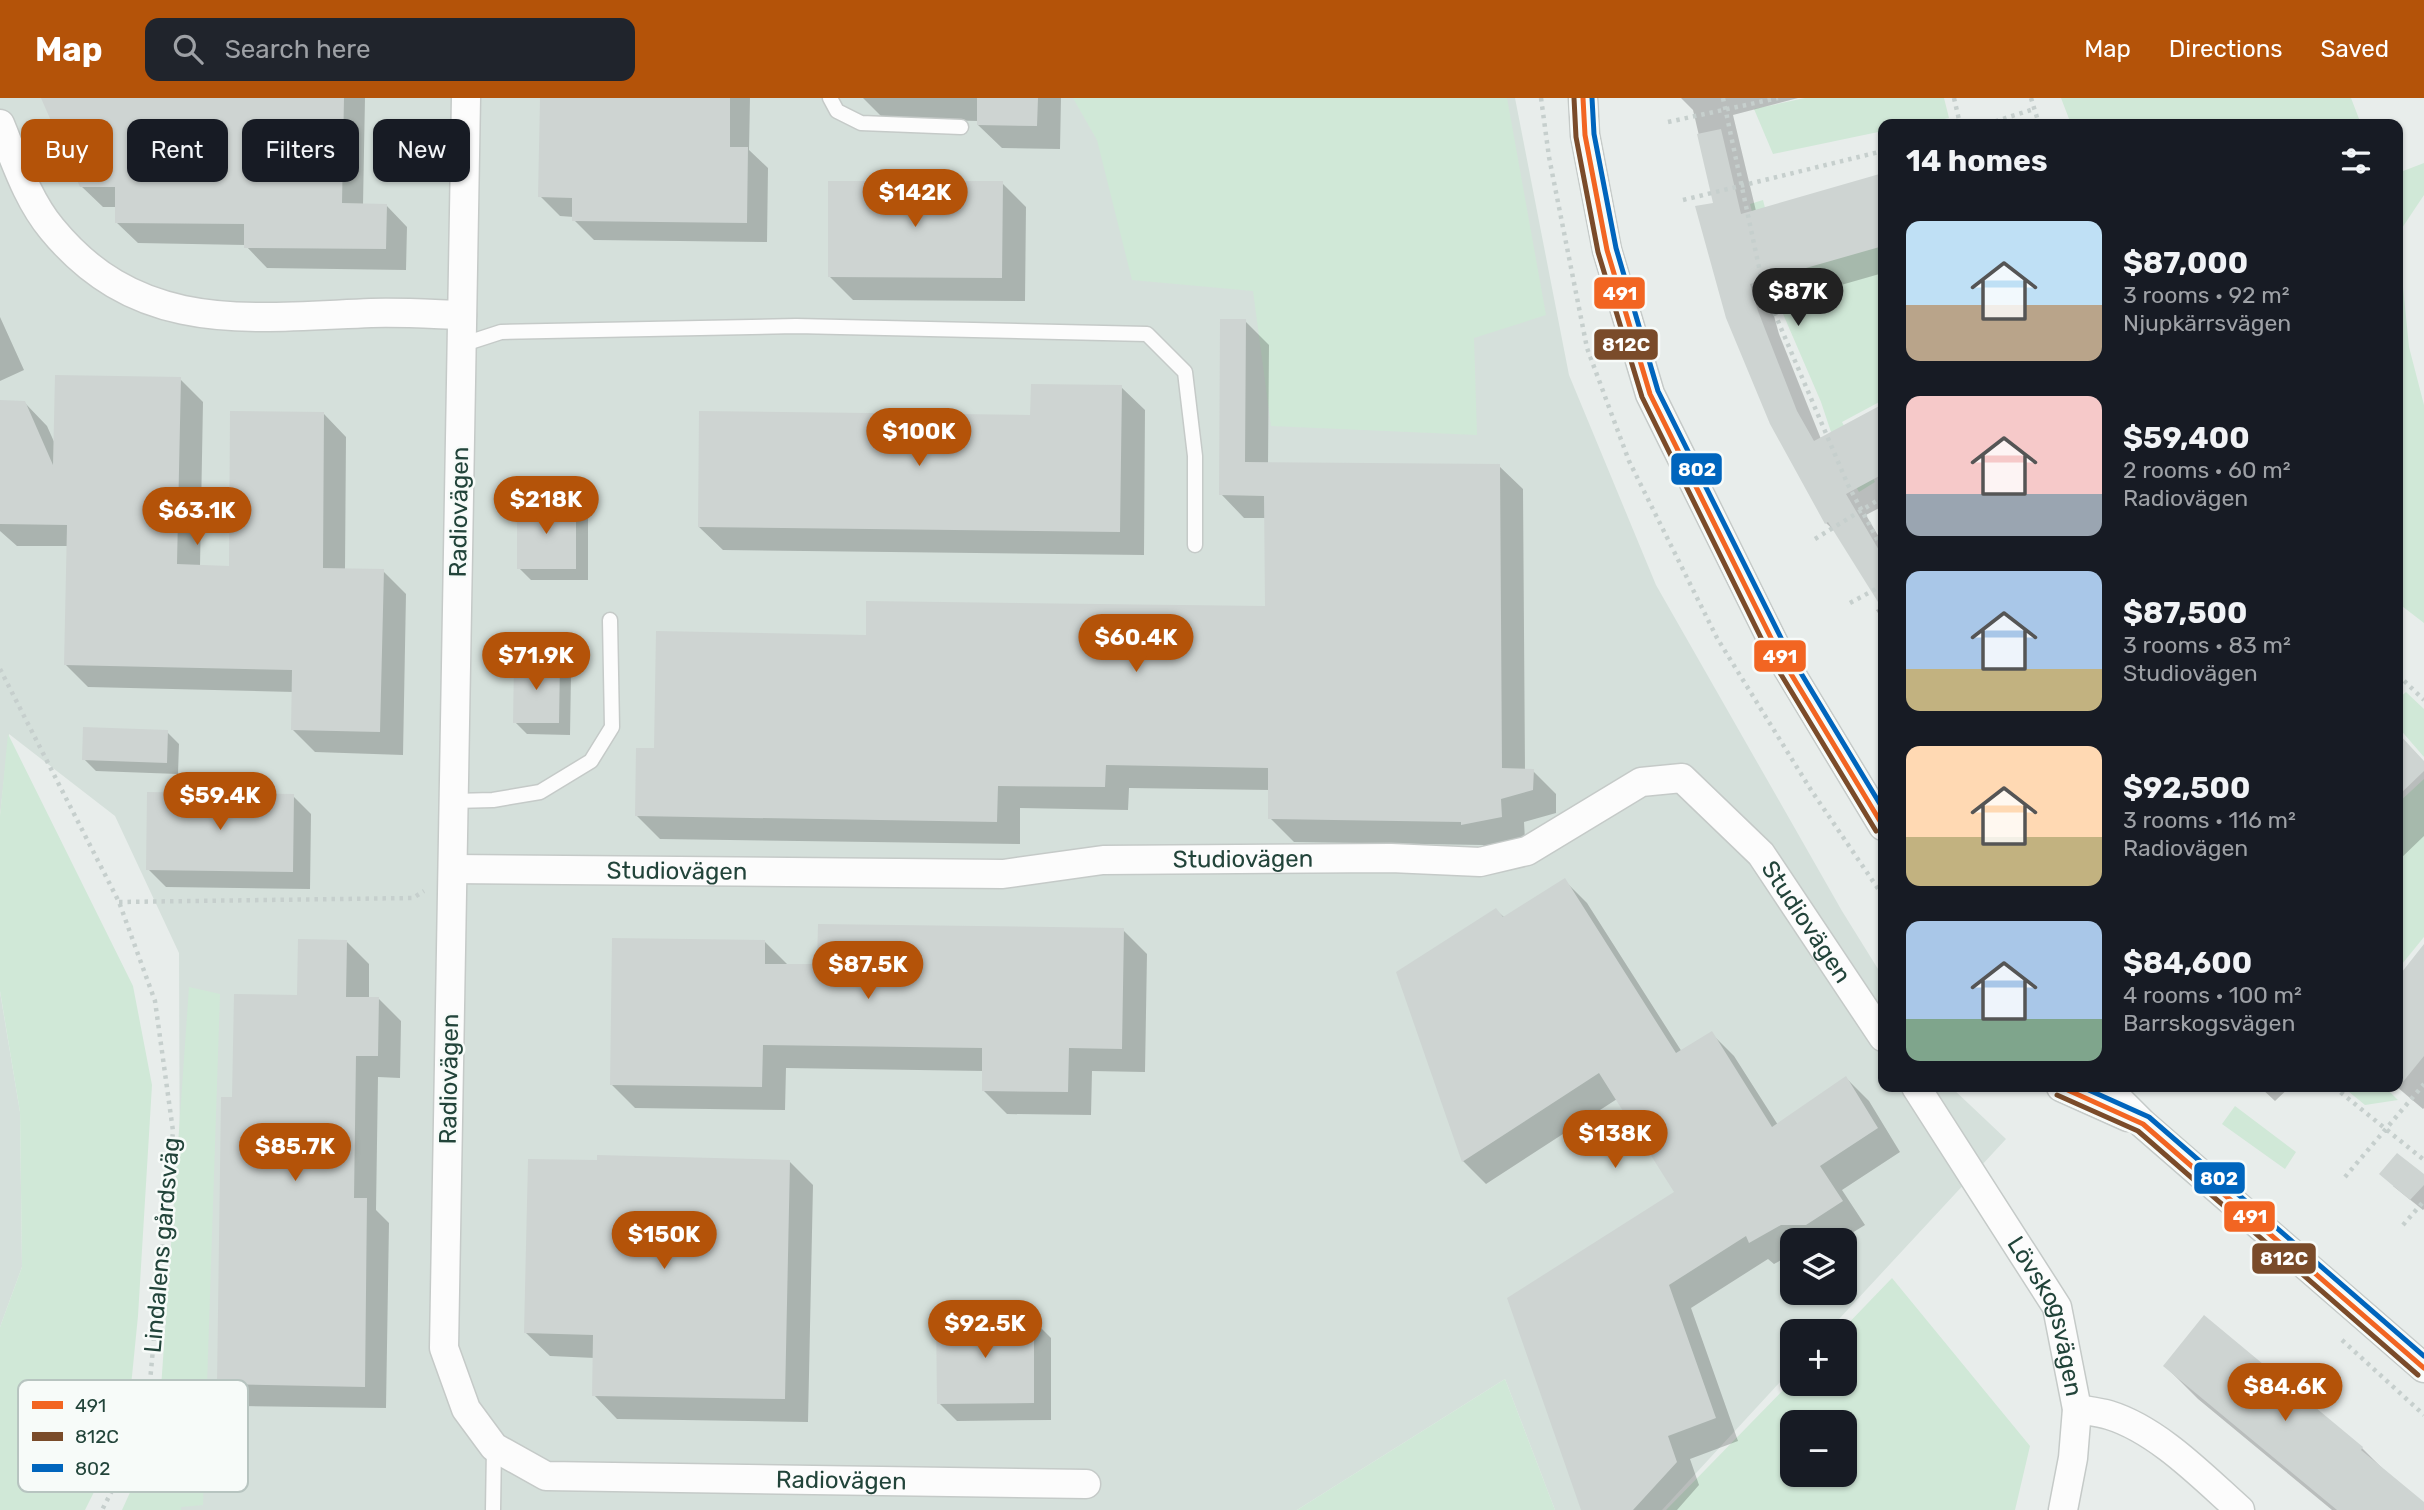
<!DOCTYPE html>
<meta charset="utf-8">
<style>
:root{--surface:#171b24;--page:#20242c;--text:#f1f3f6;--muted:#9ea1a6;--accent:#b45309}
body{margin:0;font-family:Rubik,sans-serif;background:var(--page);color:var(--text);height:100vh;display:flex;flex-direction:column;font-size:26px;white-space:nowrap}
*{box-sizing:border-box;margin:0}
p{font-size:23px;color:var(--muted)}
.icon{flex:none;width:38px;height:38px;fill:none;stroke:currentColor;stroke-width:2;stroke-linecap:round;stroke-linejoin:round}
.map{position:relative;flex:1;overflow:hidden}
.drawer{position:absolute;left:1878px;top:21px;width:525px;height:973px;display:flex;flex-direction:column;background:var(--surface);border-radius:14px;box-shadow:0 2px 5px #0004}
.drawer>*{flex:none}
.banner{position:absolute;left:21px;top:21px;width:665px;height:63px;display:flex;gap:14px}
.buttons{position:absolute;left:1780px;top:1130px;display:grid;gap:14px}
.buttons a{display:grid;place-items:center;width:77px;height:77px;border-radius:14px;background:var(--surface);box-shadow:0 2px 5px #0004;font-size:35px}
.price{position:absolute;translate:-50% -60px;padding:0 16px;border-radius:24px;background:var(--accent);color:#fff;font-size:23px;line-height:46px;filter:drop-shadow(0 2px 4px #0008)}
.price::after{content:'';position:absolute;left:50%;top:42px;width:21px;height:16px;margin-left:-10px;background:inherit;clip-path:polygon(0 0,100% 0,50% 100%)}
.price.active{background:#222;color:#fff}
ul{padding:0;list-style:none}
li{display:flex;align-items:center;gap:21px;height:175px;padding:0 28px}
li span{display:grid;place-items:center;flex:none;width:196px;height:140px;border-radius:14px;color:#555}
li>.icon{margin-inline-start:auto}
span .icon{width:84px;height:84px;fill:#fffc;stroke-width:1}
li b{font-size:30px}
h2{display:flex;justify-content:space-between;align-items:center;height:84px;padding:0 28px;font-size:30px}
.tag{padding:0 24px;border-radius:14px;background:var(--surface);box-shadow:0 2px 5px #0004;font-size:24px;line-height:63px}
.tag.active{background:var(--accent);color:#fff}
header{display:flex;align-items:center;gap:42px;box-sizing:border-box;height:98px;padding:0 35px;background:var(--accent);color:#fff}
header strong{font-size:33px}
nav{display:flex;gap:38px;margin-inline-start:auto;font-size:24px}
.search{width:490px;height:63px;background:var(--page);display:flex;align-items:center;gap:18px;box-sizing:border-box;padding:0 24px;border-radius:14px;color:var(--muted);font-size:26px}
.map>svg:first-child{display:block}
.built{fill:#d5e0db;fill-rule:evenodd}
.green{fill:#d0e8d7;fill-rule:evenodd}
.shadow{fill:#0003}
.building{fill:#ced4d2}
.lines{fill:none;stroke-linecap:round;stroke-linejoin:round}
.lane-casing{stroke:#c5cac8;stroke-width:17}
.street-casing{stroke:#c5cac8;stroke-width:31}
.path{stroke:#c6cfcd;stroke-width:4.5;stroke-dasharray:3.5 5;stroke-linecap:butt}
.lane{stroke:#fcfcfc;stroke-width:14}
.street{stroke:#fcfcfc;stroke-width:28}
.bus-1-casing{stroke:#f7fbf9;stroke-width:10}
.bus-2-casing{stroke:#f7fbf9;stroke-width:10}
.bus-3-casing{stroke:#f7fbf9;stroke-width:10}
.bus-1{stroke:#f26522;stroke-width:5}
.bus-2{stroke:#7a4b2a;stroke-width:5}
.bus-3{stroke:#0065bd;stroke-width:5}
.labels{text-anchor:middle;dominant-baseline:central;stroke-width:5;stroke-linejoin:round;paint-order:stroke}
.street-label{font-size:24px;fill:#22443a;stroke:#f7fbf9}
.key{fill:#f7fbf9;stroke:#b7c4c0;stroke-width:2}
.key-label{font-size:19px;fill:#22443a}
.line-badge{stroke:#f7fbf9;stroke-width:2.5}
.badge-label{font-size:19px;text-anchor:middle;font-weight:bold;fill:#fff}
</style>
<header>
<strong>Map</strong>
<div class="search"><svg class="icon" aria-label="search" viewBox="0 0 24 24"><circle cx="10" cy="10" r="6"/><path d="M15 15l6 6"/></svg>Search here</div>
<nav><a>Map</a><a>Directions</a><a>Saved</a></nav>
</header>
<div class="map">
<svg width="2424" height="1412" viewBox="0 0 2424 1412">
<rect width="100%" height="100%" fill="#e8edeb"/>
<!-- built -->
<path class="built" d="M0,0H1515L1569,277L1656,487L1842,813L1883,879V989H1951L2006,1041L1827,1234H1792V1271L1662,1412H1555L1505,1281L1297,1412H181L179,855L115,718L9,636L0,718ZM1792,1143H1844V1195H1792Z
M0,894L20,1014L22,1169L0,1229Z"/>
<!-- green -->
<path class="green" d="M1073,0H1507L1546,217L1474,240L1477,337L1271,328L1253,193L1132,182L1097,42Z
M1805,0H1944L1949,20L1918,26H1883V33L1773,56L1754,11Z
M2061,0H2351L2361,26H2071Z
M2424,65V97L2398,136V75Z
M1763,102L1781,172L1883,145V302L1842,324L1875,384L1859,394L1839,358L1821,304L1771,188L1750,106Z
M2398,139L2409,249L2424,307V525L2398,505Z
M2406,594L2424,611V659L2398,629V601Z
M8,636L133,888L152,987L138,1218L127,1328L85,1412H0V1229L22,1169L20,1014L0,893V718Z
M2424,681V839L2398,871V705Z
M189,889L220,896L203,1407L181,1409V1412H122L158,1333Z
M2343,989H2385L2398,1002L2365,1007Z
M2235,1008L2296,1054L2285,1071L2222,1026Z
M1892,1180L2030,1348L2015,1412H1666L1792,1283V1286H1844V1234H1840ZM1792,1325H1844V1377H1792Z
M1505,1281L1555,1412H1297Z"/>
<!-- shadow -->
<path class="shadow" d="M43,0H365L363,107H386L407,129L406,172L267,170L245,147L138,145L116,124L117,109H103L81,88Z
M541,0H750L749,52L768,70L767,144L594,142L574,122V119L560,118L540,98Z
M863,0H1061L1060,51L1002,50L978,27L979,23L884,21Z
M1681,0H1798L1733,17L1756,113L1883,77V175L1771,207L1779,236L1821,341L1883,308V408L1866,417L1883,446V523L1876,512L1883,509L1838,436L1826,425L1715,106L1693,12Z
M1002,85L1026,109L1025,203L853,202L830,179Z
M0,219L24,272L0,283Z
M1245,223L1269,247L1268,366L1499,368L1523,391L1525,672L1533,673L1556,696V715L1524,724L1525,742L1486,750L1483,747L1294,744L1270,720V692L1129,690L1128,712L1020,710V746L660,741L637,718L656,652L867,538L1267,510L1266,420H1244L1221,396Z
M180,281L203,304L200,469H231L324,316L346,339L345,472L383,473L406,496L403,657L315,654L293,632L294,594L88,589L65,566L68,448H17L0,433V304H24L47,328L55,346Z
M1121,289L1145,312L1144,457L723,452L699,429Z
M576,405L588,417V482H531L519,470Z
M559,565L571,577L570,637L527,636L515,624Z
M167,634L179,646L178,676L96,673L84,661Z
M2398,637L2424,664V738L2398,763Z
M293,698L311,716L310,791L166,789L148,771Z
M1564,782L1587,805L1682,954L1711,935L1734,958L1778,1027L1846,980L1869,1003L1900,1054L1842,1092L1865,1127L1839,1143H1792V1156L1774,1166L1768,1161L1691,1210L1738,1343L1690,1361L1699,1387L1677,1412H1583L1677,1095L1617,1001L1486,1086L1463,1063L1398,874L1496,812L1505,820Z
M1123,832L1147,856L1145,974L1092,973L1091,1017L1007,1016L983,992L984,973L786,970L785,1012L635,1010L612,987L764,843L789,868H819Z
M347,844L369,866V901H379L401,923L400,980L378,979L376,1112L389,1125L386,1310L242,1308L219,1286L233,1001L299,899Z
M2424,849V1010L2423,1011L2397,989L2398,881Z
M2260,989H2290L2275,1003Z
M789,1063L813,1087L808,1324L617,1321L594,1297L595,1260L550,1258L526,1235Z
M2424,1079V1111L2423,1112L2393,1088Z
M1033,1222L1051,1240V1322L957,1323L939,1305Z
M2165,1268L2362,1350L2394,1382L2424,1406V1412H2332L2198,1301Z"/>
<!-- building -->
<path class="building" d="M41,0H344L342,105L387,106L386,151L244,150V126L115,125V89H80Z
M540,0H730V49H748L747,125L572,123V100L538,99Z
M977,0H1038L1037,28L977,27Z
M1721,31L1741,116L1883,75V148L1750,186L1758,213L1797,313L1814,343L1883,306V376L1846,396L1883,459V512L1828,424L1825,426L1770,326L1726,220L1695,108L1713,105L1697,36Z
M828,83H1003L1002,180L828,179Z
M1220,221H1246L1245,364L1500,366L1502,670L1534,671L1533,692L1501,701L1502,719L1461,727V724L1268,721V670L1106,667L1105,689L998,688L997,724L635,718L636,650H654L656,533L866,537V503L1265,508L1264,398L1219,397Z
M55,277L181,279L177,466L229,468L230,313L324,314L323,470L384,471L380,634L291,632L292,572L64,567L67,427L0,426V302L25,303L53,367Z
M1031,286L1122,287L1120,434L698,429L699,313L1030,317Z
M517,404H576V471H517Z
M514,563L560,564L559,625H513Z
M83,629L168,632L167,665L82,662Z
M2398,635L2424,663V673L2398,698Z
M147,694L294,696L293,774L146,772Z
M1565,780L1676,955L1712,933L1772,1029L1846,978L1878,1030L1820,1068L1843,1103L1806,1127H1781L1749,1145L1746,1138L1669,1187L1716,1320L1668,1338L1677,1364L1633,1412H1581L1507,1200L1674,1094L1599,975L1462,1064L1396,874L1496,810L1503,819Z
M818,826L1124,830L1122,951L1069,950L1068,994L982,993V950L763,947L762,989L610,987L612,840L765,842V866H817Z
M298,841L347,842L346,899H379L378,958H356L354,1100H367L365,1289L217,1286L221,999H232L234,896L297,897Z
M2424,846V958L2398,990V879Z
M2397,1055L2424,1076V1087L2410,1102L2379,1076Z
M597,1057L790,1062L785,1301L592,1298L593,1237L524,1235L528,1061L597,1062Z
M936,1216L1034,1221V1305L937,1306Z
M2204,1217L2363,1349L2361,1352L2424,1404V1412H2337L2163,1268Z"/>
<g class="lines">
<defs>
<path id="lane" d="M830,0L837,13L861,25L961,29
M461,247L501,234L796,228L1147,236L1185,274L1195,358V447
M454,703L493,702L540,694L591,663L612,629L610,522
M493,1412L494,1349"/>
<g id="street">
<path id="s1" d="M466,0L444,1250L466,1311L494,1349L546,1378L1086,1386"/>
<path d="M1583,0L1585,37L1607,152L1650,296L1779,556L1883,728"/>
<path d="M0,26C15,62 27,101 52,131C139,237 248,220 371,215C401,214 432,216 462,217"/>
<path id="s2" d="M453,771L1003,776L1103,762L1391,760L1480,764L1527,753L1641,684L1682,680L1761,756L1883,939"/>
<path id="s3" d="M1916,989L2057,1209L2077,1311L2073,1360L2063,1412"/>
<path d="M2061,989L2128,1019"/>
<path d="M2106,989L2143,1026L2424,1270"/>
<path d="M2077,1311C2088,1313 2099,1314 2109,1317C2158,1332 2203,1379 2240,1412"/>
</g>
</defs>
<!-- lane casing -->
<use href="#lane" class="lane-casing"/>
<!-- street casing -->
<use href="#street" class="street-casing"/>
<!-- path -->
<path class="path" d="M1541,0L1549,59L1587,250L1629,363L1717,540L1811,692L1883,798
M1723,0L1763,188L1848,387L1883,452
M1954,0L1960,26
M2031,0L2039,26
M1668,24L1778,0
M1987,26L2034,11
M1683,102L1883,53
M1815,441L1883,399
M1850,505L1883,487
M0,571L119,804L155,903L173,1033L146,1327L102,1412
M2398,577L2424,602
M119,804L413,800L424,793
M2334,989L2424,1062
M2345,1079L2424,986
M2403,1127L2424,1103
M2342,1242L2424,1317"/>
<!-- lane -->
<use href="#lane" class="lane"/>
<!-- street -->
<use href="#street" class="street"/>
<defs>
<path id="bus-1" d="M1583,0L1585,37L1607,152L1650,296L1779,556L1883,728
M2061,989L2143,1026L2424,1270"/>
<path id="bus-2" d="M1574,0L1576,39L1598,154L1642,299L1771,560L1876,733
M2057,997L2138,1033L2418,1277"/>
<path id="bus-3" d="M1592,0L1594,36L1616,150L1658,293L1787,552L1883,711
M2082,989L2149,1019L2424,1258"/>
</defs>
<!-- bus-1 casing -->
<use href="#bus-1" class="bus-1-casing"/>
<!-- bus-2 casing -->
<use href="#bus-2" class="bus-2-casing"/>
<!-- bus-3 casing -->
<use href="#bus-3" class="bus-3-casing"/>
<!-- bus-1 -->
<use href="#bus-1" class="bus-1"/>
<!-- bus-2 -->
<use href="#bus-2" class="bus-2"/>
<!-- bus-3 -->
<use href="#bus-3" class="bus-3"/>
</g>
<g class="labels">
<!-- street labels -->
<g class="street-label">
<text transform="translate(459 414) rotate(-89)">Radiovägen</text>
<text stroke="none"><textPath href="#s2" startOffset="791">Studiovägen</textPath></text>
<text stroke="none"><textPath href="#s2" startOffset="224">Studiovägen</textPath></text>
<text stroke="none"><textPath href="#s2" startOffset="1442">Studiovägen</textPath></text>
<text transform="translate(449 981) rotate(-89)">Radiovägen</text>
<text transform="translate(162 1147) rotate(-85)">Lindalens gårdsväg</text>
<text stroke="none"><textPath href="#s3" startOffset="266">Lövskogsvägen</textPath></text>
<text stroke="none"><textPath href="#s1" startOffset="1717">Radiovägen</textPath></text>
</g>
</g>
<!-- legend -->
<rect x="18" y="1282" width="230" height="112" rx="10" class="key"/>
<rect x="32" y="1303" width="31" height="8" fill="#f26522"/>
<rect x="32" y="1334" width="31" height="9" fill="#7a4b2a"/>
<rect x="32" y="1366" width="31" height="8" fill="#0065bd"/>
<g class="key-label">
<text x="75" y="1314">491</text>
<text x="75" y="1345">812C</text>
<text x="75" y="1377">802</text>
</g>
<g class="line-badge">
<rect x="1593" y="178" width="53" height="34" rx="7" fill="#f26522"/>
<rect x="1593" y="230" width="66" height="33" rx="7" fill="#7a4b2a"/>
<rect x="1670" y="354" width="53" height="34" rx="7" fill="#0065bd"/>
<rect x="1753" y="541" width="54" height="34" rx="7" fill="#f26522"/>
<rect x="2193" y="1063" width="53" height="34" rx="7" fill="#0065bd"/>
<rect x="2223" y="1102" width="53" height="33" rx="7" fill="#f26522"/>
<rect x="2251" y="1144" width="66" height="33" rx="7" fill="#7a4b2a"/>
</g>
<g class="badge-label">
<text x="1620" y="202">491</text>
<text x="1626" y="253">812C</text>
<text x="1697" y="378">802</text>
<text x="1780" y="565">491</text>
<text x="2219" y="1087">802</text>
<text x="2250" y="1125">491</text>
<text x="2284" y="1167">812C</text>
</g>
</svg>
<div class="buttons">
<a><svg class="icon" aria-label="layers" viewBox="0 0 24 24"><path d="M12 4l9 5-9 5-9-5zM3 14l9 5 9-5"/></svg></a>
<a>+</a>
<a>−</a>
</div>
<b class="price" style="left:915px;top:131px">$142K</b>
<b class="price active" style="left:1798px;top:230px">$87K</b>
<b class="price" style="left:919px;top:370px">$100K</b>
<b class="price" style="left:546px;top:438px">$218K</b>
<b class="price" style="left:197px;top:449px">$63.1K</b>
<b class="price" style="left:1136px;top:576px">$60.4K</b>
<b class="price" style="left:536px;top:594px">$71.9K</b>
<b class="price" style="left:220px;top:734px">$59.4K</b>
<b class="price" style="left:868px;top:903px">$87.5K</b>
<b class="price" style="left:1615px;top:1072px">$138K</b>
<b class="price" style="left:295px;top:1085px">$85.7K</b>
<b class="price" style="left:664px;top:1173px">$150K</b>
<b class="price" style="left:985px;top:1262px">$92.5K</b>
<b class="price" style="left:2285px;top:1325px">$84.6K</b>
<div class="banner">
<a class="tag active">Buy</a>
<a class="tag">Rent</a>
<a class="tag">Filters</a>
<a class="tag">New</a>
</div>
<section class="drawer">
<h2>14 homes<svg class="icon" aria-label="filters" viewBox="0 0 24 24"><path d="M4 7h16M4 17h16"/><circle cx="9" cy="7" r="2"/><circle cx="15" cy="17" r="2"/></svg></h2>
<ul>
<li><span style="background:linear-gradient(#bfe0f5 60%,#b9a48a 0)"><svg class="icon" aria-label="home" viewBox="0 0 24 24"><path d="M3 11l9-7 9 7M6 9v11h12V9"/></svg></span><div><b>$87,000</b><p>3 rooms · 92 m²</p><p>Njupkärrsvägen</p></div></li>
<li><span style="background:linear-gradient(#f6c9c9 70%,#9aa5b1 0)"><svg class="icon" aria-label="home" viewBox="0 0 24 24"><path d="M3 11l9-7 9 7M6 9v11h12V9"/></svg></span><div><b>$59,400</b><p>2 rooms · 60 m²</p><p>Radiovägen</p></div></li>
<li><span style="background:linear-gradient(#a9c7e8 70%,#c2b280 0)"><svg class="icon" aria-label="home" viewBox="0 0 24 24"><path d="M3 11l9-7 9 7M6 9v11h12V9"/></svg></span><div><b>$87,500</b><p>3 rooms · 83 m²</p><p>Studiovägen</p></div></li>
<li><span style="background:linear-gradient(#ffd9b3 65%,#c2b280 0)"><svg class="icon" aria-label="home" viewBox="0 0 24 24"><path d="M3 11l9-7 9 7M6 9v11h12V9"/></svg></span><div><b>$92,500</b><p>3 rooms · 116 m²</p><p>Radiovägen</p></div></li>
<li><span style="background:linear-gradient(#a9c7e8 70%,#7fa58c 0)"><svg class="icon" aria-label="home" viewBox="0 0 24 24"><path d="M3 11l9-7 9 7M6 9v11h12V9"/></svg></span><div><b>$84,600</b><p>4 rooms · 100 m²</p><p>Barrskogsvägen</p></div></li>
</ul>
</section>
</div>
